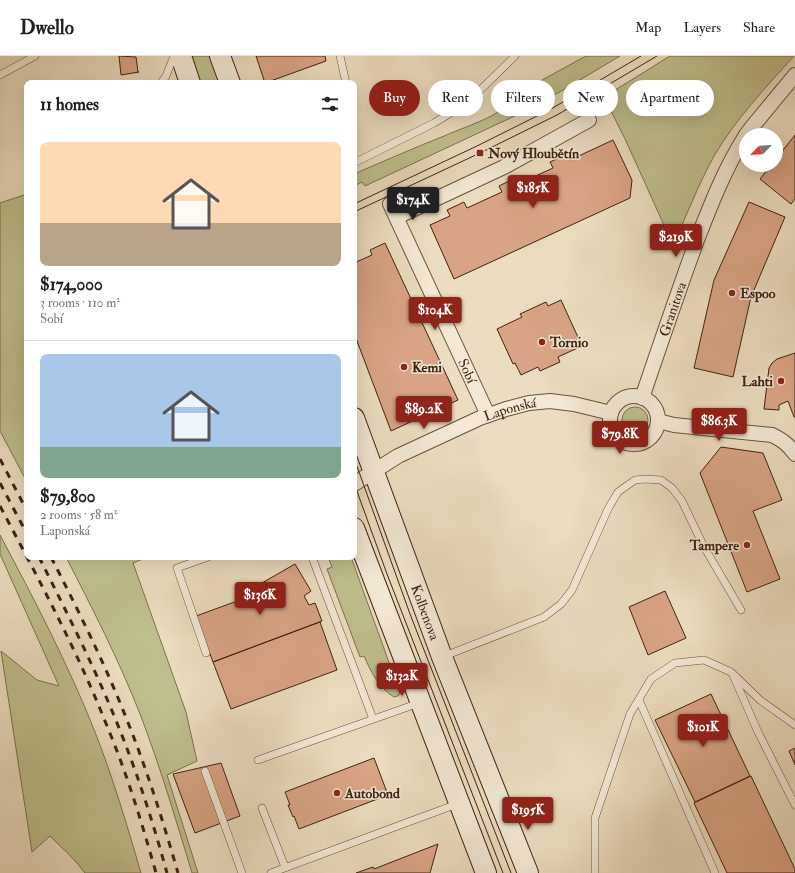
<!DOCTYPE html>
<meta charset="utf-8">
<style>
:root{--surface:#fff;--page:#f6f6f6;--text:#202124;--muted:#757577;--line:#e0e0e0;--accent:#8f2418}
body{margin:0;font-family:"IM FELL Double Pica",serif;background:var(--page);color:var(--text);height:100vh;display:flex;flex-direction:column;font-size:15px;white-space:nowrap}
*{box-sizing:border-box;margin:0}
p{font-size:13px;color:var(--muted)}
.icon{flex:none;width:22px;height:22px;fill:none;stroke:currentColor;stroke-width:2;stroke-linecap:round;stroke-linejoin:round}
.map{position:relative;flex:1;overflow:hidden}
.drawer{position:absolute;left:24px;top:24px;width:333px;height:480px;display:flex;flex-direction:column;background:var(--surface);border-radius:8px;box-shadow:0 4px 16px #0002}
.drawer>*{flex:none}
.banner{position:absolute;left:369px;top:24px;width:366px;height:36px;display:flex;gap:8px}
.needle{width:26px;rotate:245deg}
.controls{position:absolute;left:739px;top:72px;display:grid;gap:8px}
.controls a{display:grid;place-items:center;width:44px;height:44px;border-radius:50%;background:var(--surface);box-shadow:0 4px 16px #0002;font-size:20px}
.price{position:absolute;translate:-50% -34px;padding:0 9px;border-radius:4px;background:var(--accent);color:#fff;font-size:13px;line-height:26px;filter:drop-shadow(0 1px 2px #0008)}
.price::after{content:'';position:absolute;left:50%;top:24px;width:12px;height:9px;margin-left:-6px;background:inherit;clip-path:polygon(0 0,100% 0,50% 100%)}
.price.selected{background:#222;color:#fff}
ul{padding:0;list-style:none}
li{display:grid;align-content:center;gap:8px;height:212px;padding:0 16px}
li+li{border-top:1px solid var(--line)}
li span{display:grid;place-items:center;height:124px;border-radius:8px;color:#555}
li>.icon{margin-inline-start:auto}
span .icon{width:72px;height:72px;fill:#fffc;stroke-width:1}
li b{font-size:17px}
h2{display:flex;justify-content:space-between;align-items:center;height:48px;padding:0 16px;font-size:17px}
.pill{padding:0 14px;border-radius:18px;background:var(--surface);box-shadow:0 4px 16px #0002;font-size:14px;line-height:36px}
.pill.selected{background:var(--accent);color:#fff}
header{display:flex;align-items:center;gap:24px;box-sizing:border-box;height:56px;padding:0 20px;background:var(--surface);border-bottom:1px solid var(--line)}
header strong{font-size:19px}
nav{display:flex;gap:22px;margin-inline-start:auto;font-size:14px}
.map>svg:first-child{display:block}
.green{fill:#bfbf8d;stroke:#80704e}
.building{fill:#d9a485;stroke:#40220f}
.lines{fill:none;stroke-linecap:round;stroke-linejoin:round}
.lane-casing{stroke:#6b513b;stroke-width:8}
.street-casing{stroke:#6b513b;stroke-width:16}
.secondary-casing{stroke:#40220f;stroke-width:22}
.lane{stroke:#f3e9d6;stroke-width:7}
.street{stroke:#f3e9d6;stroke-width:14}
.secondary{stroke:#f3e9d6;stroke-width:20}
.tram{stroke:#40220f;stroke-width:1}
.rail{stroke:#40220f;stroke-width:3;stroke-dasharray:7 7;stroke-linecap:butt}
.poi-dot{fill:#8f2418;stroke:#f3e9d6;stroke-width:1.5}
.labels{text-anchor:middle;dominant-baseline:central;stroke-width:3;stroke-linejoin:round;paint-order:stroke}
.poi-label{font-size:14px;font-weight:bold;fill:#40220f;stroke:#f3e9d6;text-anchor:start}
.street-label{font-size:14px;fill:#40220f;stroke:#f3e9d6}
</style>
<header>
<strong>Dwello</strong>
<nav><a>Map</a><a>Layers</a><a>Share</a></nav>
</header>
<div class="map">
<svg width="795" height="817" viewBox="0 0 795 817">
<rect width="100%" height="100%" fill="#ecddc0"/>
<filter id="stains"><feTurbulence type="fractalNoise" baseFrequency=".005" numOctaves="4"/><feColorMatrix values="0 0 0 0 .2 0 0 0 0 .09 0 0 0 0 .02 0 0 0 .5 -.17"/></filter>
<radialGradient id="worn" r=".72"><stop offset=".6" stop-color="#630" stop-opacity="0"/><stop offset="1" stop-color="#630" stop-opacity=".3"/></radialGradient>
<!-- green -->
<path class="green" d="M191,0H212L222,27H201Z
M586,0H620L546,44L519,58L365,130L362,126L354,130V118C384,105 414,92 444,80C471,68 504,60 522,35Z
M670,0H794C765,32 736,63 714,100C699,127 686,161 673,189L626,85L604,41Z
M27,138V426L0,375V147Z
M622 364a13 13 0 1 1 26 0a13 13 0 1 1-26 0Z
M0,479C34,543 68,608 95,676C113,722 127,769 141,817H85C75,803 62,792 50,780L32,796L1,595L37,624L59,630L0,498Z
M66,501H148L133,507L186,656L197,705L167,719L198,817H192C176,764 160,710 140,658C119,604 92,552 66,501Z
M328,501H351L400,637L398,640L394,641C379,632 371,616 364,600L360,601L327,513L332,511Z"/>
<!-- building -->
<path class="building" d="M119,0L136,1L138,16H139L121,19Z
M256,0H325L326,5L265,27Z
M795,79V143L791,148L760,123L771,109H776V103Z
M613,84L632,124L630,142L454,223L430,169L450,160L447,154L464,146L467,152L502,136L499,130L515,122L518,128L553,112L550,106L567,98L570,104Z
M749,146L785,161L751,241L733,321L694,312L714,224Z
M385,187L458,344L391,375L354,277V207L372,199L370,194Z
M561,244L582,290L558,301L560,306L540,315L538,311L521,319L515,307L513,308L497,273L522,261L520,258L546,246L548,250Z
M795,297V361H794L788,345L779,349V354L764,353L769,312L772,307L777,303Z
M722,354L730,355L729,361H721Z
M721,391L763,397L782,444L753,455L780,523L747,536L700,417Z
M295,508L311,535L304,540L309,549L315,547L322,565L213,606L196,560L251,540L248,535Z
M665,535L686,582L648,599L629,551Z
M320,566L337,614L231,653L213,606Z
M711,638L750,720L695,746L655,664Z
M795,692V709L789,695Z
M374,702L388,739L299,773L294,760L293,761L288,749H290L285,736Z
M221,707L240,760L195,777L173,718Z
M751,720L795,813V817H727L694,747Z
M438,788L430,817H356L373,811L374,813Z"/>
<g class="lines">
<defs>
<path id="lane" d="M340,0L346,27
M0,19L35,0
M161,27L166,20L174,0
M354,107L434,67L467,47L515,0
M312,501L373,663
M206,597L177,512L208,501
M442,601L544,561L561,548L572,534L608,453L618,436L635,424L645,423L661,424L672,432L682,445L703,489L741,554
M733,619L758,676L795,749
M639,644L715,817
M258,704L419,647
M205,715L242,817
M262,752L285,811
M271,817L457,748
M595,817V762L630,658L651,623L675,607L704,604L731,616L760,644L795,669"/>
<g id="street">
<path d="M746,79L752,71L795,19"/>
<path id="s1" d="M390,148L488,359"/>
<path d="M397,161L504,111L589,64"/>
<circle cx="634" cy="364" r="24"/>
<path id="s2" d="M642,342C660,289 678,236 697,184C711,148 725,112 746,79"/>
<path d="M658,365L674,369L772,379C782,384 788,388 795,398"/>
<path id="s3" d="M354,428L398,400L480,362L506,353L529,347L550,345L574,348L611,357"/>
</g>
<g id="secondary">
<path d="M181,0L190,27"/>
<path d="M220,0L230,27"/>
<path id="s4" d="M354,362L442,601L528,817"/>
<path d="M354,472L486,817"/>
</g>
</defs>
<!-- lane casing -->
<use href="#lane" class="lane-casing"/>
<!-- street casing -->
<use href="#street" class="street-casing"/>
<!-- secondary casing -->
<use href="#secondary" class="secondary-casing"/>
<!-- lane -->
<use href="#lane" class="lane"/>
<!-- street -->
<use href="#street" class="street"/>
<!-- secondary -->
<use href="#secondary" class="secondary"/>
<!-- tram -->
<path class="tram" d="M354,148L477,90L551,53L641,0
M354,156L480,97L557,59L657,0
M354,402L410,558L511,817
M354,427L387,518L503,817"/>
<!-- rail -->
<path class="rail" d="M0,403L27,455
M0,427L27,478
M0,450C38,522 77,594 107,670C127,718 142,767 156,817
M39,501C66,555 94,610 117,667C137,716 153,766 167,817
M51,501C78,554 105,608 127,664C147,714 163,765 178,817"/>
</g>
<!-- markers -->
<g class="poi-dot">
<rect x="476" y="93" width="8" height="8" rx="2"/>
<circle cx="732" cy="237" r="4"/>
<circle cx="542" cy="286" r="4"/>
<circle cx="404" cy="311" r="4"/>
<circle cx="781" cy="325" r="4"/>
<circle cx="747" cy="489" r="4"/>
<circle cx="337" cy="737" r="4"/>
</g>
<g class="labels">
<!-- poi labels -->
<g class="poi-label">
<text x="488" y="97">Nový Hloubětín</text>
<text x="740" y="237">Espoo</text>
<text x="550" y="286">Tornio</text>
<text x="412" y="311">Kemi</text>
<text x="773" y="325" text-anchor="end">Lahti</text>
<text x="739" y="489" text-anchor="end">Tampere</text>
<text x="345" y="737">Autobond</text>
</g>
<!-- street labels -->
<g class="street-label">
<text stroke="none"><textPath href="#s2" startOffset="94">Granitova</textPath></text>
<text stroke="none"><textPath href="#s1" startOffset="184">Sobí</textPath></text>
<text stroke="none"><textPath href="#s3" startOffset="174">Laponská</textPath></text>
<text stroke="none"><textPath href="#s4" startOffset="207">Kolbenova</textPath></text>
</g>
</g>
<rect width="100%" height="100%" filter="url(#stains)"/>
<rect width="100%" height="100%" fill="url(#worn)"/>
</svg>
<div class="controls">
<a><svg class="needle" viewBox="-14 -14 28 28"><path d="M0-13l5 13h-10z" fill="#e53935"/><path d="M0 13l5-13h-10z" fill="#757577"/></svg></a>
</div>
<b class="price" style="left:533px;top:153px">$185K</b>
<b class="price selected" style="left:413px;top:165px">$174K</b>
<b class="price" style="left:676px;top:202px">$219K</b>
<b class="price" style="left:435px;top:275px">$104K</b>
<b class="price" style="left:424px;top:374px">$89.2K</b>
<b class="price" style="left:719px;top:386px">$86.3K</b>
<b class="price" style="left:620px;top:399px">$79.8K</b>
<b class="price" style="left:260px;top:560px">$136K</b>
<b class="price" style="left:402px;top:641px">$132K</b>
<b class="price" style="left:703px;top:692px">$101K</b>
<b class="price" style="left:528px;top:775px">$195K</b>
<div class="banner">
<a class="pill selected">Buy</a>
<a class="pill">Rent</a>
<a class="pill">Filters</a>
<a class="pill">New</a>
<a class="pill">Apartment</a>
</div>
<section class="drawer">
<h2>11 homes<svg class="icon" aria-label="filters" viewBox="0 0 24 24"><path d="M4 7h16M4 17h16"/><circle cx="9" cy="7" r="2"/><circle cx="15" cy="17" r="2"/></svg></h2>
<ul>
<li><span style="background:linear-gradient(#ffd9b3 65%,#b9a48a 0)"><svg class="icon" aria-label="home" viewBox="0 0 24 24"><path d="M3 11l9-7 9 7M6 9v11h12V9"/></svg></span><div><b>$174,000</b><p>3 rooms · 110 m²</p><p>Sobí</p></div></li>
<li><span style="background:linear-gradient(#a9c7e8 75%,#7fa58c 0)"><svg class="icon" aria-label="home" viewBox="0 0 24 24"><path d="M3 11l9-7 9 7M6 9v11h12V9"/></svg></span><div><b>$79,800</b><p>2 rooms · 58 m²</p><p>Laponská</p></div></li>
</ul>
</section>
</div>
